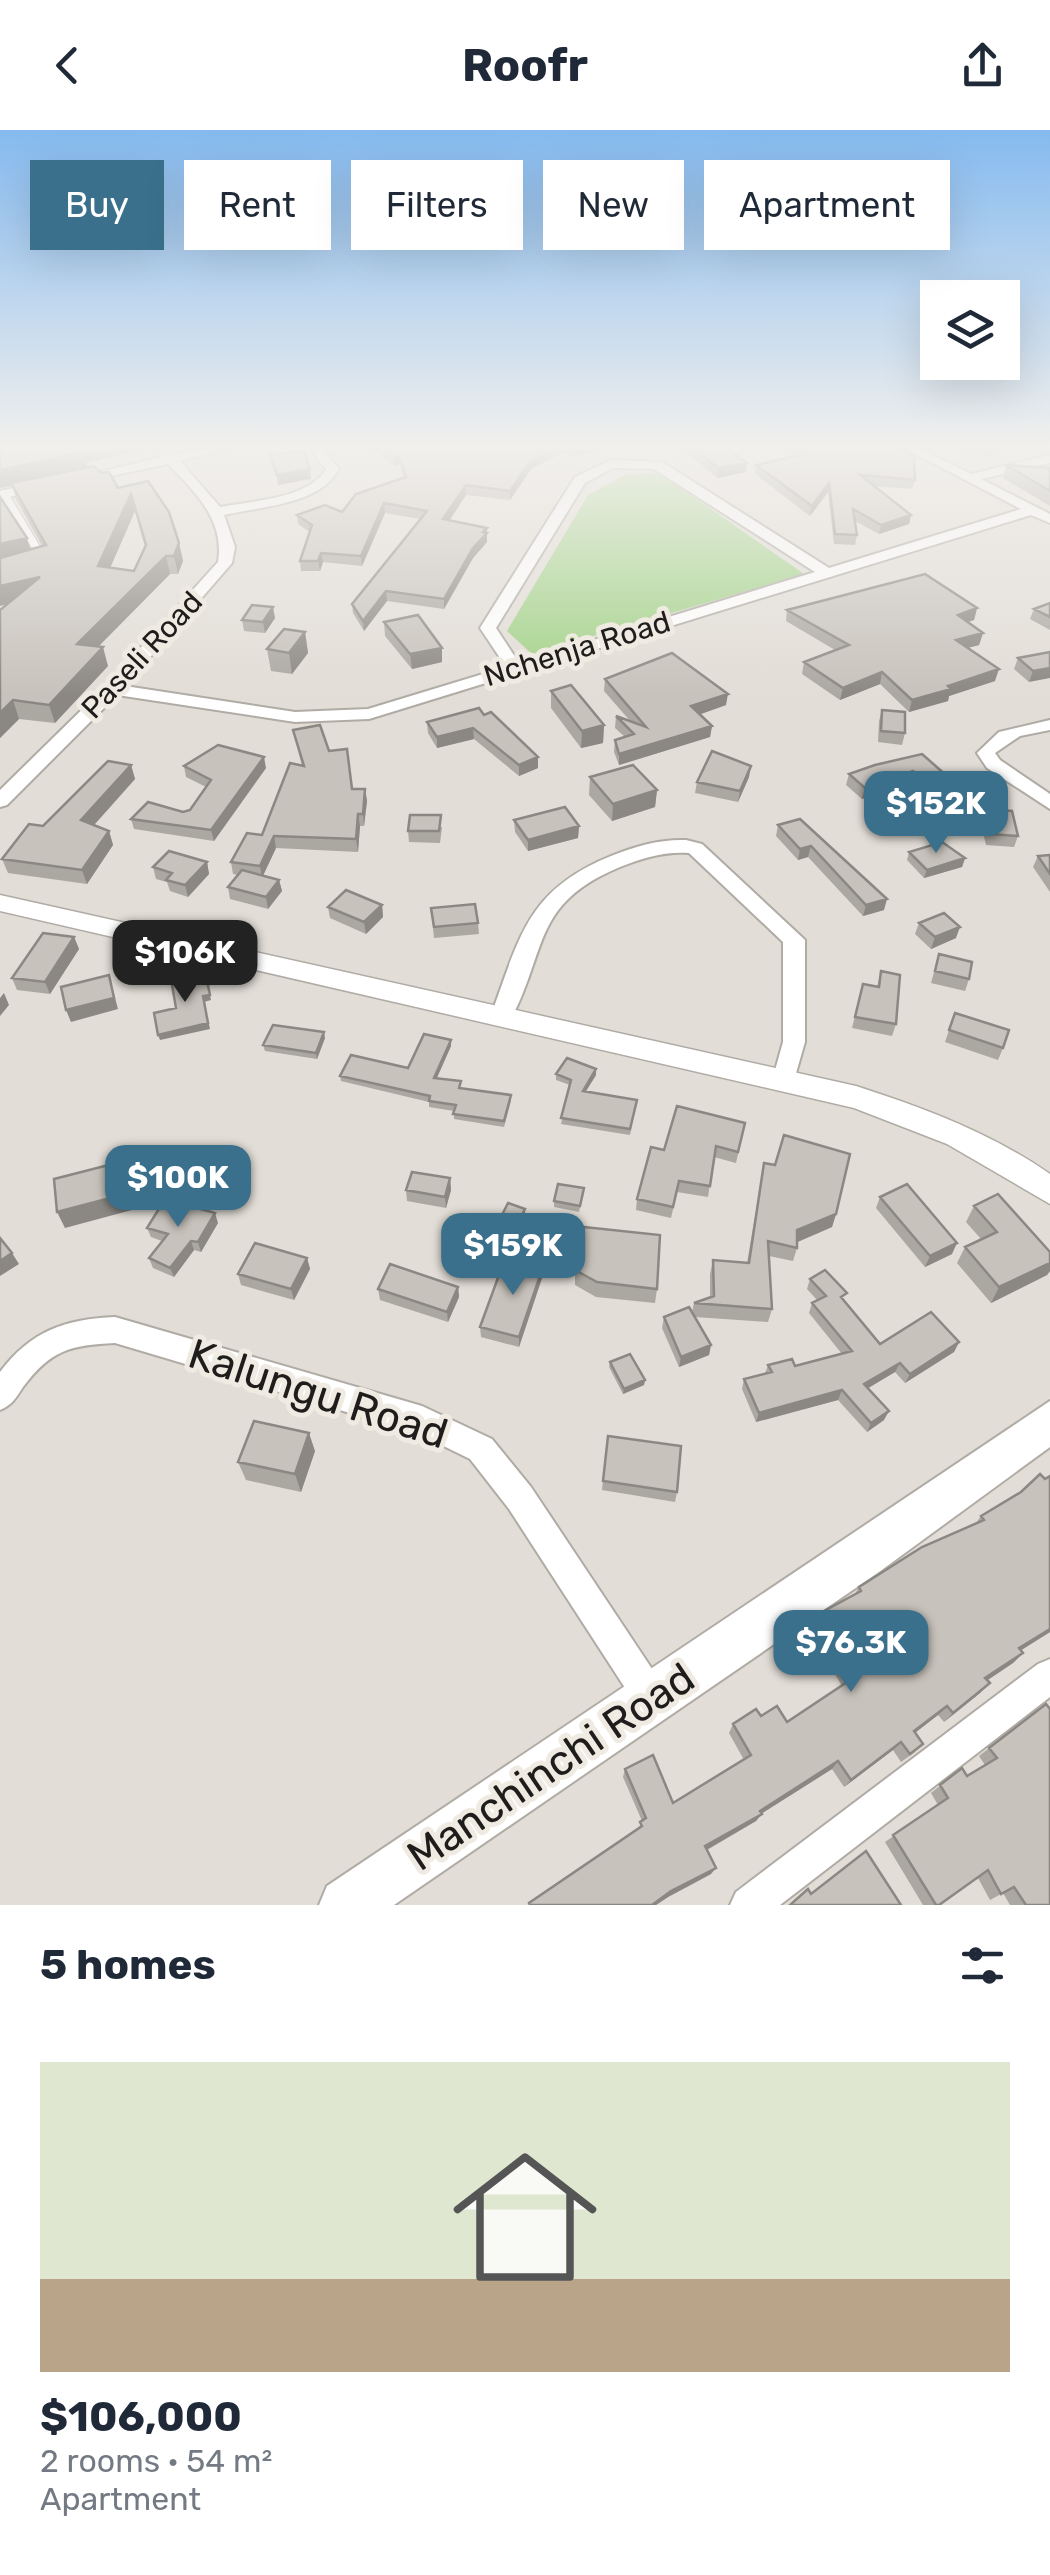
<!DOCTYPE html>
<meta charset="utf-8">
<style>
:root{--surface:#fff;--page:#f2f2f3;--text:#1f2937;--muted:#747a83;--accent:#3a708b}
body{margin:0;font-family:Rubik,sans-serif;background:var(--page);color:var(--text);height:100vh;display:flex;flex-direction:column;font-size:38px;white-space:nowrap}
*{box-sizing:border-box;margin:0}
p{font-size:32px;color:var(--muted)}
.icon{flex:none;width:55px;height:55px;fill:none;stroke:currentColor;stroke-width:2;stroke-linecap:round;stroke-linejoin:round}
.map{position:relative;height:1775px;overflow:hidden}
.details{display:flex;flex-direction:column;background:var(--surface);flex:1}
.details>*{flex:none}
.guide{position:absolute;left:30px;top:30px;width:990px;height:90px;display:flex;gap:20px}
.tools{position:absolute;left:920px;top:150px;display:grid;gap:20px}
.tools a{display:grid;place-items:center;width:100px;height:100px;border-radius:0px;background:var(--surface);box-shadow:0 10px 40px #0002;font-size:50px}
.price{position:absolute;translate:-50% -85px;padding:0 22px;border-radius:20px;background:var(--accent);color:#fff;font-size:32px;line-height:65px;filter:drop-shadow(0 2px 5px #0008)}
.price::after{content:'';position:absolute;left:50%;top:60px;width:30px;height:22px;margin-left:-15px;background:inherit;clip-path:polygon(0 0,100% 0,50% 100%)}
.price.selected{background:#222;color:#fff}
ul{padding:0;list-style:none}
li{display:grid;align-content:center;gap:20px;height:530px;padding:0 40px}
li span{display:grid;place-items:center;height:310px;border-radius:0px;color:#555}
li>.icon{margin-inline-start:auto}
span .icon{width:180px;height:180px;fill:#fffc;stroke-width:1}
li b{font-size:42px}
h2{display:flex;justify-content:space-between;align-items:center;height:120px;padding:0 40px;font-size:42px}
.chip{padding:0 35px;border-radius:0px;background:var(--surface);box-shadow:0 10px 40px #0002;font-size:35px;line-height:90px}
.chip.selected{background:var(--accent);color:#fff}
header{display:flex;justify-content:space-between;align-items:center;height:130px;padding:0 40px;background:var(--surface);font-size:45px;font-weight:700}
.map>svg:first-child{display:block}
.green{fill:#a1d286}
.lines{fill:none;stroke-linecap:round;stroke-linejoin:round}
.service-casing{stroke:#b0aba4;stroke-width:10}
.minor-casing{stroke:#b0aba4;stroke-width:4}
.tertiary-casing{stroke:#b0aba4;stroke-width:3}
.secondary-casing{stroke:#b0aba4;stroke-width:4}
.service{stroke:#fff;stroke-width:8}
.minor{fill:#fff;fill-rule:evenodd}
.tertiary{fill:#fff;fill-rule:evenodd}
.secondary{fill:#fff;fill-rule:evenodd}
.wall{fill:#aba7a1;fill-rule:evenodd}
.shaded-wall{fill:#8b8883}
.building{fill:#c7c2bb;stroke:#8b8883;stroke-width:2.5;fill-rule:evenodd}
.labels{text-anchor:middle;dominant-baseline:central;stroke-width:10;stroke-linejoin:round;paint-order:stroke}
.far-street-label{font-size:30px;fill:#1f1d1b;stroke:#efebe3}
.near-street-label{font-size:42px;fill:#1f1d1b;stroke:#efebe3}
</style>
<header><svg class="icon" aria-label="back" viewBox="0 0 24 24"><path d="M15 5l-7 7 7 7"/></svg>Roofr<svg class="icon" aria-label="share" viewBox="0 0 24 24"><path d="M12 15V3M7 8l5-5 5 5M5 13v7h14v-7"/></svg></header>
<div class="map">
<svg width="1050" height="1775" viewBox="0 0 1050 1775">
<rect width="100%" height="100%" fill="#e2ddd6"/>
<!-- green -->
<path class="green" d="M658,342L804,444L532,524L507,501L588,365L625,345Z"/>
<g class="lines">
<defs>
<path id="service" d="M4,364L43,429"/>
<path id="minor" d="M154,318H167L174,325L208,318H231L180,331L220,377C251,371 309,369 326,339L309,318H322L339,339C319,375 262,376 224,385L235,417L232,433L125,556L295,582L368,579L506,537L480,498L575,347L611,330L662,332L829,438L1021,379L904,318H919L971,344L1050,325V333L981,349L1050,384V393L1031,385L369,589L295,592L117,565L7,675L0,677V660L107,555L218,432C225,390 195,362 168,334L82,352L75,348L162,327ZM613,338L654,339L815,442L519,533L496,498L585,353Z
M41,352L46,353V359L0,369V361Z
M1050,590V600L1020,606L995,623L1000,630L1050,664V679L987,638L977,623L999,602Z
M686,710L702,714L805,810V912L792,957H776L772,951L783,912V812L689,723C665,721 642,728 620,737C531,774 548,820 510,891H494L491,885C520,807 527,760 611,726C635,716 661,709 686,710Z
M115,1187L422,1276L492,1309L531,1357L664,1557L669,1569L664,1581L652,1586L640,1581L509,1379L470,1329L417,1303L115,1213C70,1215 51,1220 23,1257C16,1268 12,1275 0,1280V1242C31,1201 65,1189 115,1187Z
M1050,1529V1567L780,1775H730L736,1762L1038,1534Z"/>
<path id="tertiary" d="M0,765L856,956C924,978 991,1003 1050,1044V1074L947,1014L854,978L0,781Z"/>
<path id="secondary" d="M1050,1271V1317L879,1442L394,1775H319L327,1756Z"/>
</defs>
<!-- service casing -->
<use href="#service" class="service-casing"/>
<!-- minor casing -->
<use href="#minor" class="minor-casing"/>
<!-- tertiary casing -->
<use href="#tertiary" class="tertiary-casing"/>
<!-- secondary casing -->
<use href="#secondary" class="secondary-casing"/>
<!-- service -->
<use href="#service" class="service"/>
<!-- minor -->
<use href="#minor" class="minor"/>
<!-- tertiary -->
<use href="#tertiary" class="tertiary"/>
<!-- secondary -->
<use href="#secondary" class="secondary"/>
</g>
<!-- wall -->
<path class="wall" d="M0,318H141V320L86,333L87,337L101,343L179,413L183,431L178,444H170L98,517L108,536L55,593L19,589L0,608V480L8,474L27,408L30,419L42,416L16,369L12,355L0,358ZM135,381L145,416L134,441L110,438Z
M372,318H606L571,327L564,322L531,339L510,370L466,365L449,390L487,398V412L473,428L444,479L387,471L364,501L353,483L352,474L420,389L385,383L362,436L323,432L320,441H301L300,431L310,402L298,394L297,385L342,382L404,348L400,334L394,336Z
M681,318H727L747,333L746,342L717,348Z
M785,318H897L915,350L912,359L873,356L911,385L909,394L879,404L855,391L857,405L855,415L834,414L828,362L810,386L755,344L756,335L797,326Z
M967,318H995L992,326L966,322Z
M1006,335L1050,338V376L1003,348Z
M1050,473V500L1030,489L1034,479Z
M977,478L974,490L968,492L983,503L979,515L967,518L995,551L949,566L948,571L909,582L880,554L840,570L802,544L804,532L835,520L786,491L787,480Z
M275,488L265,503L244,501L242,490Z
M384,492L442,532L412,539L385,506Z
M305,502L308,523L292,544L271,541L267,519Z
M1050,522L1029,552L1014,539L1018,528Z
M605,549L726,575L700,584L712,596L710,607L619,635L614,622L615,610L625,607L615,598L616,586L631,592L604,561Z
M551,561L604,595L603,613L581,618L551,578Z
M882,580L905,603L902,615L878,612L879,591Z
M484,585L538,638L519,646L474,609L437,618L428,603L427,592Z
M293,600L329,621L352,659H365L367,671L364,696H360L358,722L276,718L263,745L279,750L282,761L268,779L230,769L228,757L238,745L233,744L231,732L262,705L302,636Z
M922,624L943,657L921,664L909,653L862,669L846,655L849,644Z
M131,635L135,649L94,695L109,701L113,715L87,754L8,743L2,729L43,696Z
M184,636L266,638L214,711L134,699L131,689L190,680L206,657L186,647Z
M590,647L657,660L655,677L612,691L589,665Z
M749,647L738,672L695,663L697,652Z
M984,679L1018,706L1014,717L986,715L980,690Z
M800,689L884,780L863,786L808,727L798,730L776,706L778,695Z
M514,690L579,696L578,708L528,721L515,702Z
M442,697L440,713L409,712L408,701Z
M909,722L965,728L962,737L924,748L907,730Z
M1050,725V762L1033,737L1038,726Z
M207,732L209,744L188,767L170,761L167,752L156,749L153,737Z
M382,775L383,787L366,804L330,788L328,777Z
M431,778L478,793L479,804L434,808Z
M919,793L956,808L931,819L915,804Z
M74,807L79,819L50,864L17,860L12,848Z
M939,824L969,849L965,861L931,853Z
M881,841L896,894L892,906L852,898L863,854L877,857Z
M955,883L1003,918L998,930L945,912Z
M325,908L317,929L265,921L263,915Z
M451,910V916L437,948L461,958L511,965V971L504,997L454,989V981L429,977V972L341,951L340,946L408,938Z
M556,944L596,945L586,961L637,970L630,1005L561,994L570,955L556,950Z
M745,993L736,1033L714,1027L708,1067L677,1062L671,1088L636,1080L637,1069L664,1020Z
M764,1033L836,1084L832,1097L797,1112V1118L793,1131L769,1126L772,1179L768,1192L695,1187L711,1215L709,1225L679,1237L662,1198L664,1187L692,1182L694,1173L710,1167V1144L713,1130L747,1133Z
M450,1048L451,1060L446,1078L407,1071L406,1060Z
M584,1058L579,1082L554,1077V1071Z
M880,1067L952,1124L925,1137L876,1078Z
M974,1076L1050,1122V1141L1047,1145L991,1173L957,1133L965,1117L981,1109L966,1092Z
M525,1084L511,1112L495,1106L494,1101Z
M218,1093L201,1122L194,1120L174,1147L153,1138L149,1128L162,1111L151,1107L147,1098Z
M307,1128L310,1139L294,1170L241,1155L238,1144Z
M545,1131L544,1142L519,1217L481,1207L480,1197L512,1148Z
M575,1140L657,1159L655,1173L596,1167L575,1155Z
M810,1149L844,1171L880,1214L959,1212L954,1222L905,1253L895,1242L868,1258L884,1290L867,1302L838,1270L756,1292L742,1259L744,1249L765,1244L768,1235L795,1236L842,1224L809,1183L812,1173L817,1170L807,1159Z
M458,1157L459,1167L448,1192L380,1170L378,1159Z
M610,1232L645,1250L644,1255L623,1264L609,1237Z
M315,1321L301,1362L246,1350L238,1332Z
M1050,1346V1502L1021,1520L1023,1523L1013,1533L987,1550L980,1563L944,1592L938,1585L915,1602V1622L901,1632L893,1620L844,1657L832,1639L761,1684L756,1691L707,1720L711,1744L668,1767L656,1775H529L638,1699L642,1691L623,1647L625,1639L673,1673L744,1630L729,1603L733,1594L761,1586L787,1592L842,1556L807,1497L813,1487L855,1464L859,1457L976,1393L981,1386Z
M603,1351L677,1362L675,1372L602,1360Z
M1046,1574L1050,1775H1010L1003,1763L990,1770L978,1748L939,1775H923L885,1712L938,1675L931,1663L962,1638L967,1646L985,1635L979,1626Z"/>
<!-- shaded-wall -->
<path class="shaded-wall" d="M79,318H141V320L86,333L88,339L0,358V340Z
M555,318H565L564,322L531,339L510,370V361L531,330Z
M572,318H606L571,327Z
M399,326L400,334L394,336V327Z
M747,333L746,342L717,348L718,338Z
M310,339L311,349L278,355L277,345Z
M829,353L828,362L810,386L812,376Z
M466,355V365L444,399L443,389Z
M131,364L135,381L103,454L98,436Z
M384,373L385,383L362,436L361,426Z
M911,385L909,394L879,404L881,395Z
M487,398V412L473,428L444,479V469L483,402Z
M27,408L32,425L0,432V414Z
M179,413L183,431L178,444L174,426Z
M321,423L323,432L320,441L318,431Z
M166,426L170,444L83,532L77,514Z
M40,447L45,465L0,476V456Z
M386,461L387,471L364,501L363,491Z
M273,477L275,488L265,503L263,492Z
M977,478L974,490L955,496L958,485Z
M305,502L308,523L292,544L289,523Z
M983,503L979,515L952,522L956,510Z
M103,517L108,536L55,593L49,575Z
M442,518V532L412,539L410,524Z
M1050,538V548L1029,552L1033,541Z
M999,539L995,551L949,566L948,571L909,582L912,570Z
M882,542L880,554L840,570L843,558Z
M728,564L726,575L690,588L691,576Z
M13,570L19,589L0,608V583Z
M604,595L603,613L581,618L582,601Z
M712,596L710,607L619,635V624Z
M473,598L474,609L437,618V607Z
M264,627L266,638L214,711L211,700Z
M538,627V638L519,646V635Z
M131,635L135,649L86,704L81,690Z
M751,636L749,647L738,672L740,661Z
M913,641L909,653L862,669L865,658Z
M947,646L943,657L921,664L925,652Z
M365,659L367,671L364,696L363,684Z
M657,660L655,677L612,691L613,674Z
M358,684L360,696L358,722L356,709Z
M579,696L578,708L528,721V710Z
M109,701L113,715L87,754L82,740Z
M274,706L276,718L262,748L260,736Z
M811,716L808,727L798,730L800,719Z
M965,728L962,737L924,748L927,740Z
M207,732L209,744L188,767L185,755Z
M279,750L282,761L268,779L266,767Z
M887,769L884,780L863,786L866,775Z
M382,775L383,787L366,804L364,792Z
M960,797L956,808L931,819L935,807Z
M74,807L79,819L50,864L45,852Z
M205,842L211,870L204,872L210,899L160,910L158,905Z
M109,845L118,879L71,892L66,880Z
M4,863L9,875L0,886V868Z
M324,902L325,908L317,929L316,923Z
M451,910V916L434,954V948Z
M596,939V945L583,966V961Z
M132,1029L139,1046L143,1077L65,1098L57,1082Z
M450,1048L451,1060L446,1078L445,1067Z
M525,1079V1084L511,1112V1107Z
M215,1083L218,1093L201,1122L198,1112Z
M836,1084L832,1097L793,1114L797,1100Z
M191,1111L194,1120L174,1147L170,1138Z
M957,1113L952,1124L925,1137L930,1126Z
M12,1123L19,1134L0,1146V1131Z
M307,1128L310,1139L294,1170L291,1159Z
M545,1131L544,1142L519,1217V1207Z
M1050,1133V1141L1047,1145L991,1173L999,1157Z
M458,1157L459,1167L448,1192L447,1182Z
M959,1212L954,1222L905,1253L910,1244Z
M711,1215L709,1225L679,1237L681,1227Z
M900,1233L895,1242L860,1263L864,1254Z
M645,1250L644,1255L623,1264L624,1259Z
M842,1260L838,1270L756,1292L759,1283Z
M889,1281L884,1290L867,1302L871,1293Z
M309,1303L315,1321L301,1362L295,1344Z
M1050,1499V1502L1009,1528L1019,1518Z
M1023,1523L1013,1533L976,1558L985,1548Z
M990,1553L980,1563L944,1592L953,1583Z
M947,1576L938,1585L906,1610L914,1601Z
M901,1612L893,1620L844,1657L851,1650Z
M838,1631L832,1639L756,1687L762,1684L756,1691L701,1723L705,1716Z
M716,1738L711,1744L668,1767L656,1775H652L671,1761Z"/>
<!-- building -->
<path class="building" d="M0,318H80L83,322L0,340Z
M382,318H555L531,330L510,361L466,355L443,389L487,398L483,402L487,403L473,418L444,469L386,461L363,491L352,474L427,381L384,373L361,426L321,423L318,431H300L312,395L297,385L325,375L342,382L356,364L406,347L399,326L394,327Z
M693,318H727L747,333L718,338Z
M800,318H897L914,327L915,350L860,345L911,385L881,395L853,379L857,405L835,404L829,353L812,376L756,335L808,323Z
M304,321L310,339L277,345L270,325Z
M1006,335L1050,338V361Z
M94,336L101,343L109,342L118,358L148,351L169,382L179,413L174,426H166L77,514L103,517L49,575L13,570L0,583V480L40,447L0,456V428L46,415L11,353ZM131,364L146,415L134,441L98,436Z
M0,367L27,408L0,414Z
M925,444L977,478L958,485L983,503L956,510L999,539L948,556L951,559L912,570L882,542L843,558L804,532L849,515L787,480Z
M1050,473V487L1034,479Z
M252,475L273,477L263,492L242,490Z
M418,485L442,518L410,524L384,492Z
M284,499L305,502L289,523L267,519Z
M1050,522V538L1033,541L1018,528Z
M672,523L728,564L691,576L712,596L619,624L615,610L634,604L616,586L646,597L605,549Z
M571,555L604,595L582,601L551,561Z
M479,578L484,585L491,582L538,627L519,635L473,598L437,607L427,592Z
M882,580L905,582V603L881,601Z
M320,595L329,621L347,619L352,659H365L363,684H358L356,709L274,706L260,736L231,732L247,703L262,705L290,633L304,636L293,600Z
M218,615L264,627L211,700L131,689L148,672L183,682L190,680L211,650L184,636Z
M712,621L751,636L740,661L697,652Z
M922,624L947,646L925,652L913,641L865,658L849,644L875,635Z
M108,631L131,635L81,690L109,701L82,740L2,729L29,694L43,696Z
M633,635L657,660L613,674L590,647Z
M565,677L579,696L528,710L514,690Z
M984,679L1012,681L1018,706L990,704Z
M410,685H441L439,701H408Z
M800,689L887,769L866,775L811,716L800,719L778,695Z
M942,712L965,728L927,740L909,722Z
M169,721L207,732L185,755L166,750L172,743L153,737Z
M1050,725V744L1038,726Z
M242,740L279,750L266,767L228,757Z
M346,760L382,775L364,792L328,777Z
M475,774L478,793L434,797L431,778Z
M944,783L960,797L935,807L919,793Z
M43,803L74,807L45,852L12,848Z
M939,824L972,832L969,849L935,841Z
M881,841L900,845L896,894L855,887L863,854L879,857Z
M205,842L210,865L203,866L208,893L158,905L154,883L176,878L171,849Z
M109,845L114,868L66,880L61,857Z
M955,883L1009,900L1003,918L949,900Z
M273,895L324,902L316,923L263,915Z
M424,904L451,910L434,948L461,951L459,958L511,965L504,991L453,984L456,975L429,971L430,966L340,946L351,925L408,938Z
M567,928L596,939L583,961L637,970L630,999L561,988L571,950L556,944Z
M677,976L745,993L738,1022L716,1016L710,1056L679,1051L673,1077L637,1069L651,1017L664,1020Z
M784,1005L850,1024L836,1084L797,1100V1118L768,1111L772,1179L694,1173L714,1166L713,1130L749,1133L764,1033L775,1035Z
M132,1029L137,1061L57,1082L54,1049Z
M412,1042L450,1048L445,1067L406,1060Z
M558,1054L584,1058L580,1076L554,1071Z
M907,1054L957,1113L930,1126L880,1067Z
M998,1064L1050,1122V1133L999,1157L965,1117L997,1102L974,1076Z
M165,1069L215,1083L198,1112L191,1111L170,1138L149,1128L168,1104L147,1098Z
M508,1073L525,1079L511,1107L494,1101Z
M584,1097L660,1105L657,1159L597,1152L575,1140L581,1133Z
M0,1108L12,1123L0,1131Z
M255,1113L307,1128L291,1159L238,1144Z
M520,1125L545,1131L519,1207L480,1197L499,1145L512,1148Z
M390,1134L458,1157L447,1182L378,1159Z
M825,1140L847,1163L841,1167L880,1214L931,1182L959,1212L910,1244L900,1233L864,1254L889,1281L871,1293L842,1260L759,1283L744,1249L772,1242L768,1235L792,1229L795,1236L852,1221L812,1173L826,1166L810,1149Z
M689,1177L711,1215L681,1227L664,1187Z
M630,1224L645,1250L624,1259L610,1232Z
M254,1291L309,1303L295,1344L238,1332Z
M608,1306L681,1316L677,1362L603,1351Z
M1040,1344L1045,1349L1050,1346V1499L1019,1518L1023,1523L985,1548L990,1553L953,1583L947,1576L914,1601L923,1614L910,1624L901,1612L851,1650L838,1631L760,1681L762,1684L705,1716L716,1738L671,1761L652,1775H530L529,1773L642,1696L640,1692L646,1688L625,1639L653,1625L673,1673L751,1625L733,1594L756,1579L761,1586L777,1576L787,1592L850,1550L813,1487L861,1461L859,1457L922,1417L984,1390L981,1386L1021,1362Z
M1046,1574L1050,1579V1775H1026L1014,1757L1001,1764L988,1740L939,1775H936L893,1705L948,1668L940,1655L962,1638L967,1646L997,1628L989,1618Z
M866,1721L901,1775H790L808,1759L811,1764Z"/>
<!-- sky -->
<linearGradient id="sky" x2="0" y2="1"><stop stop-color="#85baef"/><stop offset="0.56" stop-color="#f2f0ed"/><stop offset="1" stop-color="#f2f0ed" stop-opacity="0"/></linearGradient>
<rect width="1050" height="566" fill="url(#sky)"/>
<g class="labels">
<!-- far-street labels -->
<g class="far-street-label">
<text transform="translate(577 519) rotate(-17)">Nchenja Road</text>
<text transform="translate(142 525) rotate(-47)">Paseli Road</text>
</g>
<!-- near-street labels -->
<g class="near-street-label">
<text transform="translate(318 1264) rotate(18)">Kalungu Road</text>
<text transform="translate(551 1637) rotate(-34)">Manchinchi Road</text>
</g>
</g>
</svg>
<div class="tools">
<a><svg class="icon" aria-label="layers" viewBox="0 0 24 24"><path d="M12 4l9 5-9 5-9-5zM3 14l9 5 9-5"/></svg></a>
</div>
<b class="price" style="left:936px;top:726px">$152K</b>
<b class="price selected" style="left:185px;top:875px">$106K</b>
<b class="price" style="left:178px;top:1100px">$100K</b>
<b class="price" style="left:513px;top:1168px">$159K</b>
<b class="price" style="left:851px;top:1565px">$76.3K</b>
<div class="guide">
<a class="chip selected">Buy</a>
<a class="chip">Rent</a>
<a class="chip">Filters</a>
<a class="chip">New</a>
<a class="chip">Apartment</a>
</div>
</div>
<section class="details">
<h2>5 homes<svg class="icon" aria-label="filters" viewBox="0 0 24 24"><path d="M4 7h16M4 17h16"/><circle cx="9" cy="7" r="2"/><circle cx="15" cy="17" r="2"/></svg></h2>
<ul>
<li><span style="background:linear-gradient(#dfe7d0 70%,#b9a48a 0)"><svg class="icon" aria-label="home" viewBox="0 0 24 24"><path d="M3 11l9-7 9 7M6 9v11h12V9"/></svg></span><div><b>$106,000</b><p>2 rooms · 54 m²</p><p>Apartment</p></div></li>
</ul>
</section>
